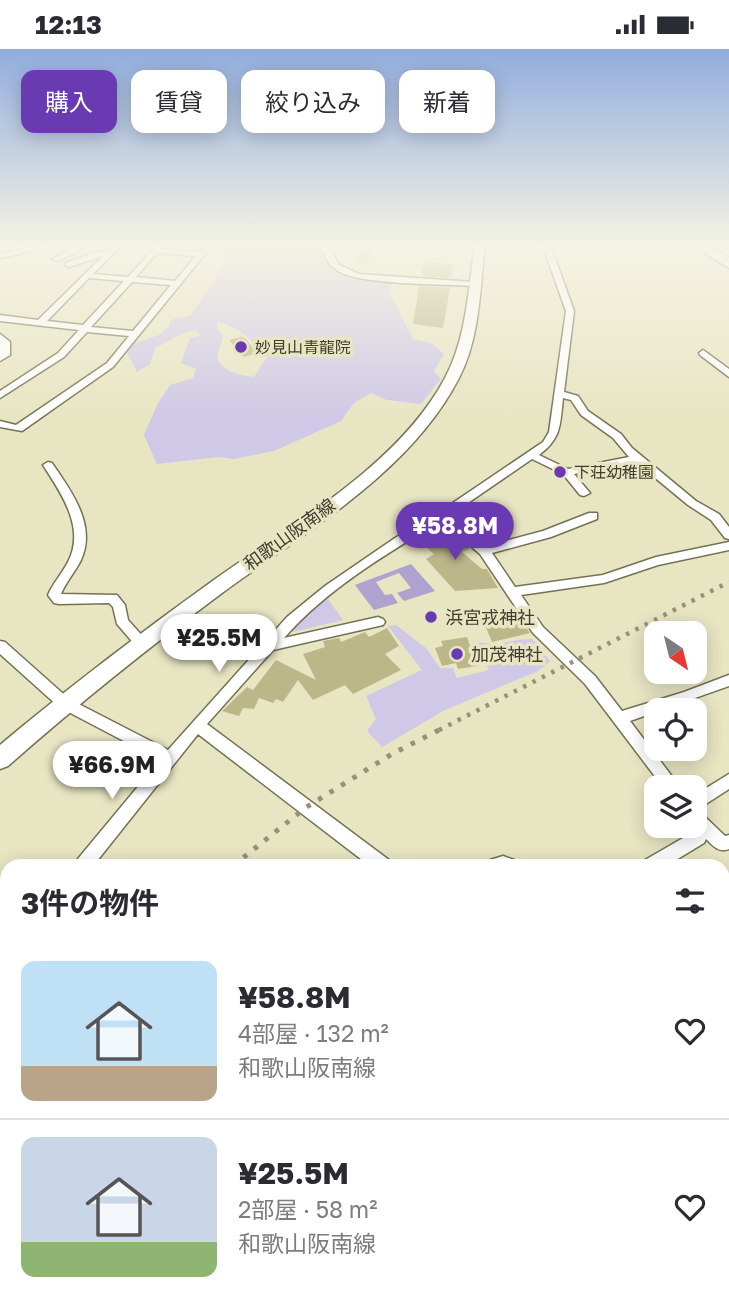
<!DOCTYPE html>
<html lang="ja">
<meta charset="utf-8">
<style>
:root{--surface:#fff;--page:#f2f2f3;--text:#2b2b33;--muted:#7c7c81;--line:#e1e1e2;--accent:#693ab2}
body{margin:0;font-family:"Golos Text","Noto Sans JP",sans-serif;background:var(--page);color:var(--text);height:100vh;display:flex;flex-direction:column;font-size:26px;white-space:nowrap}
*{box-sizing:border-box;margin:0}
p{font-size:23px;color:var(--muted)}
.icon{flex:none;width:38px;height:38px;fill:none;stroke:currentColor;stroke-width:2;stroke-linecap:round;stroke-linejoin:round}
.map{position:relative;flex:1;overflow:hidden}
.side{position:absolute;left:0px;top:810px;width:730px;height:450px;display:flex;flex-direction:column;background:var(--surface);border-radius:21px 21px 0 0;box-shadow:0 4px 18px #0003}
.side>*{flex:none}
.hud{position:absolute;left:21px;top:21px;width:688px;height:63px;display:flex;gap:14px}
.needle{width:46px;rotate:145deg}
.tools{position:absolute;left:644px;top:572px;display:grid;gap:14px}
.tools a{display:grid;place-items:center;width:63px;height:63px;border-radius:14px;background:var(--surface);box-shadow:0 4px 18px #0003;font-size:35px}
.price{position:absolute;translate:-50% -60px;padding:0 16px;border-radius:24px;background:#fff;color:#222;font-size:23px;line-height:46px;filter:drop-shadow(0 2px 4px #0008)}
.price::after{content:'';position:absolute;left:50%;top:42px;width:21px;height:16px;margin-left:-10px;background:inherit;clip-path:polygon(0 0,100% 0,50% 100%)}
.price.active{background:var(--accent);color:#fff}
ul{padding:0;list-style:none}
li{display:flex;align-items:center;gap:21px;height:175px;padding:0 21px}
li+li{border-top:2px solid var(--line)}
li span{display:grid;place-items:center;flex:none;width:196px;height:140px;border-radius:14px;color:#555}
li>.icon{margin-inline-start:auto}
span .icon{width:84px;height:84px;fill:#fffc;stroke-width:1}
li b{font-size:30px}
h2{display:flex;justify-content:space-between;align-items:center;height:84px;padding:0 21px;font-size:30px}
.tag{padding:0 24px;border-radius:14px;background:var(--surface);box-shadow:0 4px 18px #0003;font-size:24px;line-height:63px}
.tag.active{background:var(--accent);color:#fff}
.status{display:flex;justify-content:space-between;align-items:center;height:49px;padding:0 35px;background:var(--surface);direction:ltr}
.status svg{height:19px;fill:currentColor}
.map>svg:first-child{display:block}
.green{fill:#cfc8e6;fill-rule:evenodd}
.water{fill:#aea3ce}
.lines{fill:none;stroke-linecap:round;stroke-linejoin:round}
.river{fill:#aea3ce;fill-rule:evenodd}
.building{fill:#bcb789}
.service-casing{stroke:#757254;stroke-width:13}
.minor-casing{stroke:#757254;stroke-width:3}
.tertiary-casing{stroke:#757254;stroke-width:2}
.secondary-casing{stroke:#757254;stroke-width:3}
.service{stroke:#fff;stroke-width:10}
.minor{fill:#fff;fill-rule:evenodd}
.tertiary{fill:#fff;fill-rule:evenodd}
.secondary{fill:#fff;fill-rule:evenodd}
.rail-far2{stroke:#95927b;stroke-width:4.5;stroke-dasharray:3.5 7;stroke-linecap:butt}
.rail-far1{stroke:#95927b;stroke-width:5;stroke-dasharray:4.5 9;stroke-linecap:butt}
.rail{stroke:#95927b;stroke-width:7;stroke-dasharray:5 10;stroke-linecap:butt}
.poi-dot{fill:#693ab2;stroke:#e8e5c3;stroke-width:2.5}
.labels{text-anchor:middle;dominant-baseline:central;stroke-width:7;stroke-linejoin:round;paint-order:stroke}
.far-poi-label{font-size:16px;fill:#3f3d30;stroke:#e8e5c3;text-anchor:start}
.street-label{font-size:18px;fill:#3f3d30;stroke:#e8e5c3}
.poi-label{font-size:18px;fill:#3f3d30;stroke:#e8e5c3;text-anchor:start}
</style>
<div class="status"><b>12:13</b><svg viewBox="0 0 49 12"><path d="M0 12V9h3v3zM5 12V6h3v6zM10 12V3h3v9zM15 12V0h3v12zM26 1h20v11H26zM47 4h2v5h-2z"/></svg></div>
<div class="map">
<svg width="729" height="1259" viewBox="0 0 729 1259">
<rect width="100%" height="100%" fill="#e8e5c3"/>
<!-- green -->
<path class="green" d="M215,195H346L343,202L322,208L323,213L339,224L392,235L389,243L413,290L431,294L444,305L434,322L441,330L421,355L387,351L371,344L354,354L341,372L274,402L234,410L218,408L157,415L144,386L158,354L170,336L193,329L196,320L181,314L190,289L201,287L195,281C180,283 170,293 156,298L150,315L137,323L124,298L159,286L169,277L170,271L191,266L216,230L213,229L227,213ZM218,273C240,277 252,293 267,308L254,328C242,326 215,322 218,304C219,298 222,293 223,287L217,279Z
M326,547L343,571L293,583L290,579Z
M396,576L426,599L440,619H453L457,629L489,621L477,598L478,594C485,593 489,596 496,595C508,593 519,590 532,590L550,612L538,622L445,661L382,698L367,682L376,670L366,647L422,621L388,577Z"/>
<!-- water -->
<path class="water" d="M411,515L435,542L404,552L397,544L411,539L399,524L376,533L385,546L392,545L398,554L374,561L355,536Z"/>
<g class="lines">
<!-- river -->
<path class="river" d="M729,1095V1143L723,1146V1098Z
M500,1253H555L552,1259H497Z"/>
</g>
<!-- building -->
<path class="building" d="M362,195H375L367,215L354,214Z
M424,214L453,215L451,229L421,227Z
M419,237L450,239L443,279L413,275Z
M241,288L245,289L257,304L244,308L229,291Z
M441,475L470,500L462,503L482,520H487L498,539L455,542L426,510L434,505L417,490Z
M513,559L530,584L492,593L480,564Z
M387,579L399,597L385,605L401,621L353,645L345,636L313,651L298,631L283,653L276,650L273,654L259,649L254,660L243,659L239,667L222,662L247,638L253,641L276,611L316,631L303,605L325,598L323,592L339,589L341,593L365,583L369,588Z
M467,588L477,617L458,620L456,614L442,617L435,599L443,597L441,592Z"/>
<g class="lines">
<defs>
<path id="service" d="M202,1253L203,1259
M372,1253V1259"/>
<path id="minor" d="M46,195H61L0,209V205Z
M81,195H91L59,212L52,210Z
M115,195H123L93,225L128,228L158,195L165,196L161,200L201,203L205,205L113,318L22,382L0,378V372L16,376L107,314L129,287L87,283L64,308L0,349V342L58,304L79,281L0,272V266L38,271L103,207L69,218L65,216L66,214L96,203H107ZM157,204L196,207L175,232L136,228ZM89,229L124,232L83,276L47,272ZM132,233L171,236L133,282L91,278Z
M320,195H328L338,215L359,225L474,233L478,235L474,237C443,235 361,236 338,222C328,216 324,206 320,195Z
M542,195H550L574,262L564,343L578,347L588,362L621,385L632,399L696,452L719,465L729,478V490L725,489L711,471L688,456L636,413L574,425L590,444L584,447L580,446L563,425L532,410L449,467L486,497L543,482L589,464H597V470L551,488L492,504L515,538L603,526L656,508L729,493V501L658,516L604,534L521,546L543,578L595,627L622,662L684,643L729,626V637L630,672L680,738H663L585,635L533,584L480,505L441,472C386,505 327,540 284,589L378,568L383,570L385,573L383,576L273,601L207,675L389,811L391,817H370L198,685L93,817H75L77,811L160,711L59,658L0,605V592L5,593L69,650L168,701L287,568L325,537L395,489L438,464L543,393L549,383L566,262ZM563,349L571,351L581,366L613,389L629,408L568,420L539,406C562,389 560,375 563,349Z
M690,195H699L729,214V219Z
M0,285L10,293V306L0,312Z
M703,301L729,320V328L700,306L699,304Z
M48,413L52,414C71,442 97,476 81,511C75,523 66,533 61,545L117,546L125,556L128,571L146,591L148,594L146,597H136L117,575L113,558L109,554L59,555L54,554L48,546C53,534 62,525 68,513C86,479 61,444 43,416Z
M729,725V740L695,762L701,764L725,787L729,786V800C719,804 713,797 706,790L704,794L666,817H643L645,811L690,785L692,777H695V746Z
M503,807L514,811L516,817H488L490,811Z
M0,896L7,900V928L0,925Z
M723,989L729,992V1012L723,1009Z
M729,1052V1077L723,1079V1054Z
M729,1156V1182L723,1184V1158Z
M430,1253H462L459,1259H427Z
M597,1253H628L625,1259H594Z
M635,1253H659L662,1259H638Z"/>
<path id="tertiary" d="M692,195H703L729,208V215Z"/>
<path id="secondary" d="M475,195H485C480,240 480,289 459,329C410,424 305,483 222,544C148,599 77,656 8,717L0,720V696L18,681C80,630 143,582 207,536C287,478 398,418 445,329C467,288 468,240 475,195Z"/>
</defs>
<!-- service casing -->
<use href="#service" class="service-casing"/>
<!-- minor casing -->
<use href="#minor" class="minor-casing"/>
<!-- tertiary casing -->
<use href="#tertiary" class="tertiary-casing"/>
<!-- secondary casing -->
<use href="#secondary" class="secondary-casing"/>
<!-- service -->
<use href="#service" class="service"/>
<!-- minor -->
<use href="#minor" class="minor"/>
<!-- tertiary -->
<use href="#tertiary" class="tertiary"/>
<!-- secondary -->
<use href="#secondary" class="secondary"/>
<!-- rail-far2 -->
<path class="rail-far2" d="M439,681L729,533"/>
<!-- rail-far1 -->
<path class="rail-far1" d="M233,817L305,759L392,705L443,679"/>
<!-- rail -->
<path class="rail" d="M0,1060L7,1052
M0,1077L7,1068"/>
</g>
<!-- sky -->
<linearGradient id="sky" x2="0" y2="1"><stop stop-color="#91adde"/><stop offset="0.53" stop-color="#f5f3e4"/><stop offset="1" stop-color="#f5f3e4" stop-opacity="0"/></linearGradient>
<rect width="729" height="371" fill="url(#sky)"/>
<!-- markers -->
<g class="poi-dot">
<circle cx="241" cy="298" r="7"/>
<circle cx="560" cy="423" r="7"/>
<circle cx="431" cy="568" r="7"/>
<circle cx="457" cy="605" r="7"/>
</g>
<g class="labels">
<!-- far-poi labels -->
<g class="far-poi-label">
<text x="255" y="298">妙見山青龍院</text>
<text x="574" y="423">下荘幼稚園</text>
</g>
<!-- street labels -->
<g class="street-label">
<text transform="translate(289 485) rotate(-36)">和歌山阪南線</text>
</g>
<!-- poi labels -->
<g class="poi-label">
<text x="445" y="568">浜宮戎神社</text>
<text x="471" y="605">加茂神社</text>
</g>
</g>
</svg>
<div class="tools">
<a><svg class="needle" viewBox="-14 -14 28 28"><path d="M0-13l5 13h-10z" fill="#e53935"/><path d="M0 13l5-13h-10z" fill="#7c7c81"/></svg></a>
<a><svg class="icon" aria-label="locate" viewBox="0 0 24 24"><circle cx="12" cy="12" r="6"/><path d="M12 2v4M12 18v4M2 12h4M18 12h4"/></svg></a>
<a><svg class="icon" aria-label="layers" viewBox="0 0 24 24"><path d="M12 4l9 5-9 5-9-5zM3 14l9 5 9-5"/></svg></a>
</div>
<b class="price active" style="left:455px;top:513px">¥58.8M</b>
<b class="price" style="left:219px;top:625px">¥25.5M</b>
<b class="price" style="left:112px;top:752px">¥66.9M</b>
<div class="hud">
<a class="tag active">購入</a>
<a class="tag">賃貸</a>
<a class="tag">絞り込み</a>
<a class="tag">新着</a>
</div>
<section class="side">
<h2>3件の物件<svg class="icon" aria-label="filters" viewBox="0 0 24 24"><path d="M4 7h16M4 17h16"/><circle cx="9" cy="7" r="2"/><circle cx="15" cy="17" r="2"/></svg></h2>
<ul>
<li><span style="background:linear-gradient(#bfe0f5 75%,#b9a48a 0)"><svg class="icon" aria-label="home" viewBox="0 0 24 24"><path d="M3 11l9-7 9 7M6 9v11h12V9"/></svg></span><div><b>¥58.8M</b><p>4部屋 · 132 m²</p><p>和歌山阪南線</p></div><svg class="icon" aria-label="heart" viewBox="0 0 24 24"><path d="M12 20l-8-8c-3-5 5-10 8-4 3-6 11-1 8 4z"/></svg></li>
<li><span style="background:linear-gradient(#c9d6e8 75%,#8fb573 0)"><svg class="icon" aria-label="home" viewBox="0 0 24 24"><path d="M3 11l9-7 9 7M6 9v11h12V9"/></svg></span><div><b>¥25.5M</b><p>2部屋 · 58 m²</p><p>和歌山阪南線</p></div><svg class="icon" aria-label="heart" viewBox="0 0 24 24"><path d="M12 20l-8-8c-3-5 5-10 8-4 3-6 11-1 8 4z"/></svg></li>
</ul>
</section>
</div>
